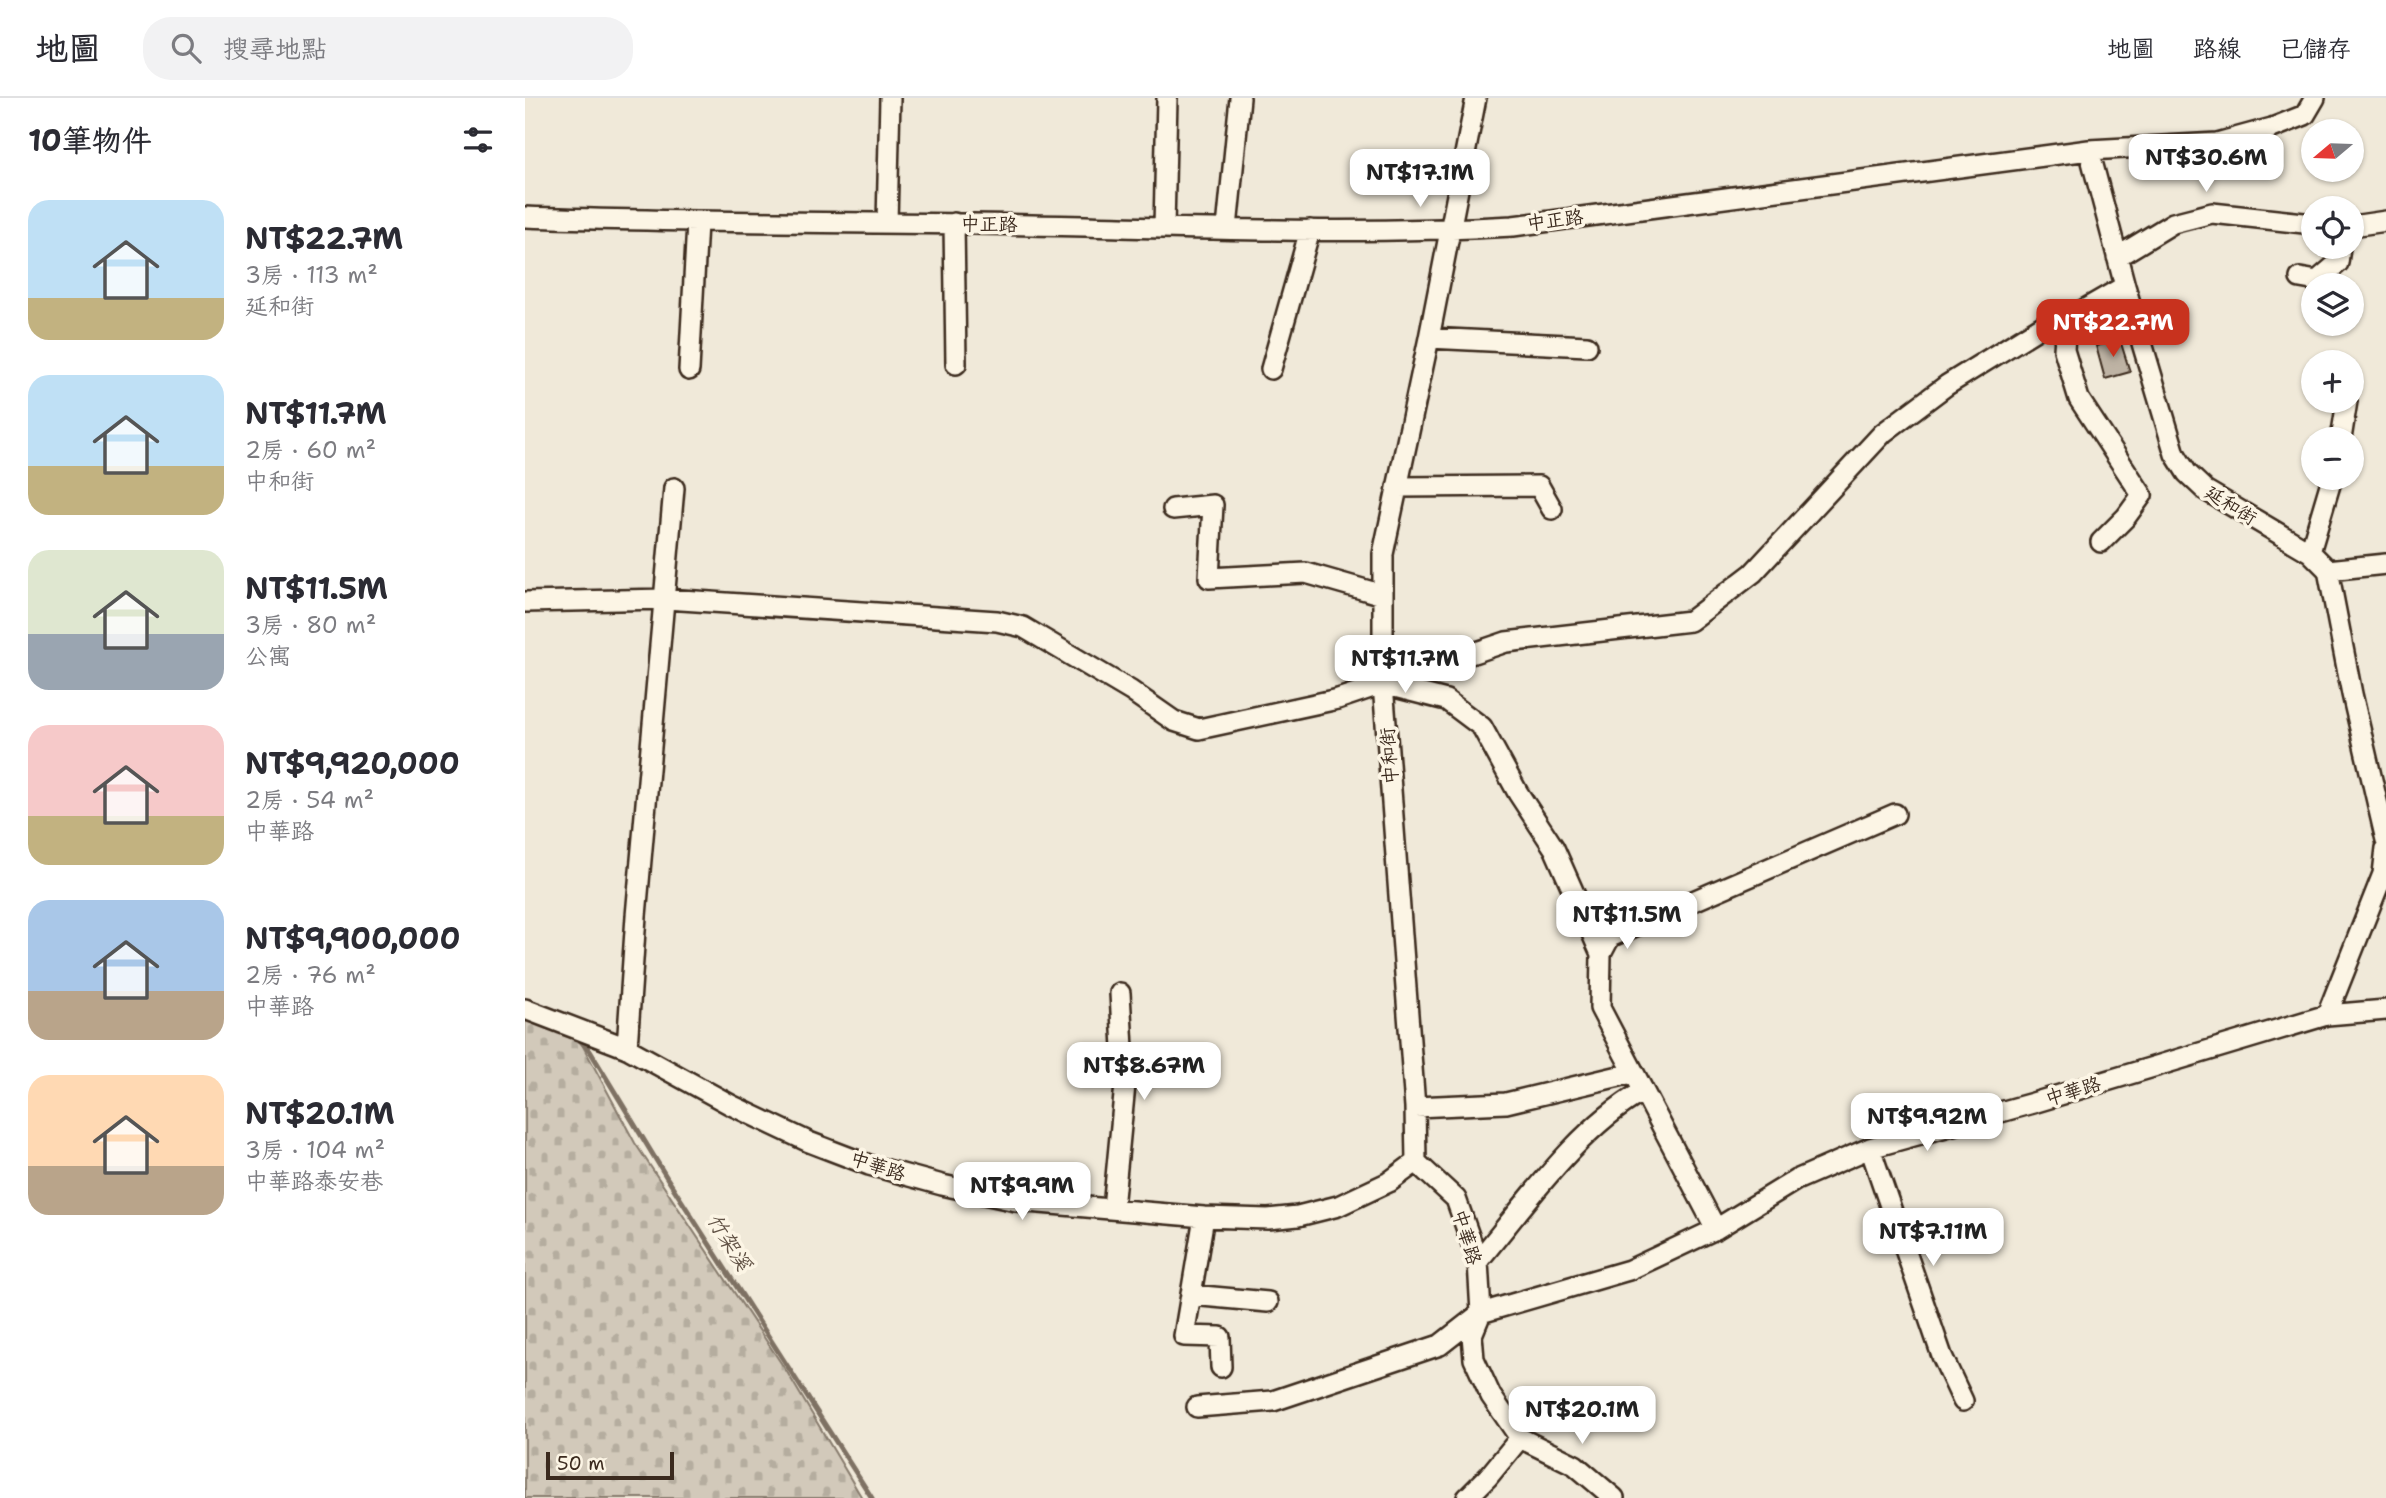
<!DOCTYPE html>
<html lang="zh-TW">
<meta charset="utf-8">
<style>
:root{--surface:#fff;--page:#f2f2f3;--text:#2b2b33;--muted:#7c7c81;--line:#e1e1e2;--accent:#c8321e}
body{margin:0;font-family:"Shantell Sans","LXGW WenKai TC",sans-serif;background:var(--page);color:var(--text);height:100vh;display:flex;flex-direction:column;font-size:26px;white-space:nowrap}
*{box-sizing:border-box;margin:0}
p{font-size:23px;color:var(--muted)}
.icon{flex:none;width:38px;height:38px;fill:none;stroke:currentColor;stroke-width:2;stroke-linecap:round;stroke-linejoin:round}
.map{position:relative;flex:1;overflow:hidden}
.drawer{display:flex;flex-direction:column;background:var(--surface);width:525px}
.drawer>*{flex:none}
.needle{width:46px;rotate:251deg}
.controls{position:absolute;left:1776px;top:21px;display:grid;gap:14px}
.controls a{display:grid;place-items:center;width:63px;height:63px;border-radius:50%;background:var(--surface);box-shadow:0 2px 5px #0004;font-size:35px}
.scale{position:absolute;left:21px;bottom:18px;width:128px;box-sizing:border-box;padding-left:7px;border:4px solid #3b2a1e;border-top:0;font-size:19px;line-height:24px;white-space:nowrap;color:#3b2a1e;-webkit-text-stroke:5px #fcf5e5;paint-order:stroke}
.price{position:absolute;translate:-50% -60px;padding:0 16px;border-radius:14px;background:#fff;color:#222;font-size:23px;line-height:46px;filter:drop-shadow(0 2px 4px #0008)}
.price::after{content:'';position:absolute;left:50%;top:42px;width:21px;height:16px;margin-left:-10px;background:inherit;clip-path:polygon(0 0,100% 0,50% 100%)}
.price.active{background:var(--accent);color:#fff}
ul{padding:0;list-style:none}
li{display:flex;align-items:center;gap:21px;height:175px;padding:0 28px}
li span{display:grid;place-items:center;flex:none;width:196px;height:140px;border-radius:21px;color:#555}
li>.icon{margin-inline-start:auto}
span .icon{width:84px;height:84px;fill:#fffc;stroke-width:1}
li b{font-size:30px}
h2{display:flex;justify-content:space-between;align-items:center;height:84px;padding:0 28px;font-size:30px}
header{display:flex;align-items:center;gap:42px;box-sizing:border-box;height:98px;padding:0 35px;background:var(--surface);border-bottom:2px solid var(--line)}
header strong{font-size:33px}
nav{display:flex;gap:38px;margin-inline-start:auto;font-size:24px}
.search{width:490px;height:63px;background:var(--page);display:flex;align-items:center;gap:18px;box-sizing:border-box;padding:0 24px;border-radius:28px;color:var(--muted);font-size:26px}
main{display:flex;flex:1;min-height:0}
.map>svg:first-child{display:block}
.cemetery{fill:url(#cemetery-stones);stroke:#867a6c;stroke-width:2}
.lines{fill:none;stroke-linecap:round;stroke-linejoin:round}
.stream{stroke:#7e7163;stroke-width:5}
.building{fill:#beb3a4;stroke:#3b2a1e;stroke-width:2}
.minor-casing{stroke:#3b2a1e;stroke-width:24}
.minor{stroke:#fcf5e5;stroke-width:19}
.labels{text-anchor:middle;dominant-baseline:central;stroke-width:7;stroke-linejoin:round;paint-order:stroke}
.street-label{font-size:19px;fill:#3b2a1e;stroke:#fcf5e5}
.water-label{font-size:21px;font-style:italic;fill:#625346;stroke:#fcf5e5}
</style>
<header>
<strong>地圖</strong>
<div class="search"><svg class="icon" aria-label="search" viewBox="0 0 24 24"><circle cx="10" cy="10" r="6"/><path d="M15 15l6 6"/></svg>搜尋地點</div>
<nav><a>地圖</a><a>路線</a><a>已儲存</a></nav>
</header>
<main>
<section class="drawer">
<h2>10筆物件<svg class="icon" aria-label="filters" viewBox="0 0 24 24"><path d="M4 7h16M4 17h16"/><circle cx="9" cy="7" r="2"/><circle cx="15" cy="17" r="2"/></svg></h2>
<ul>
<li><span style="background:linear-gradient(#bfe0f5 70%,#c2b280 0)"><svg class="icon" aria-label="home" viewBox="0 0 24 24"><path d="M3 11l9-7 9 7M6 9v11h12V9"/></svg></span><div><b>NT$22.7M</b><p>3房 · 113 m²</p><p>延和街</p></div></li>
<li><span style="background:linear-gradient(#bfe0f5 65%,#c2b280 0)"><svg class="icon" aria-label="home" viewBox="0 0 24 24"><path d="M3 11l9-7 9 7M6 9v11h12V9"/></svg></span><div><b>NT$11.7M</b><p>2房 · 60 m²</p><p>中和街</p></div></li>
<li><span style="background:linear-gradient(#dfe7d0 60%,#9aa5b1 0)"><svg class="icon" aria-label="home" viewBox="0 0 24 24"><path d="M3 11l9-7 9 7M6 9v11h12V9"/></svg></span><div><b>NT$11.5M</b><p>3房 · 80 m²</p><p>公寓</p></div></li>
<li><span style="background:linear-gradient(#f6c9c9 65%,#c2b280 0)"><svg class="icon" aria-label="home" viewBox="0 0 24 24"><path d="M3 11l9-7 9 7M6 9v11h12V9"/></svg></span><div><b>NT$9,920,000</b><p>2房 · 54 m²</p><p>中華路</p></div></li>
<li><span style="background:linear-gradient(#a9c7e8 65%,#b9a48a 0)"><svg class="icon" aria-label="home" viewBox="0 0 24 24"><path d="M3 11l9-7 9 7M6 9v11h12V9"/></svg></span><div><b>NT$9,900,000</b><p>2房 · 76 m²</p><p>中華路</p></div></li>
<li><span style="background:linear-gradient(#ffd9b3 65%,#b9a48a 0)"><svg class="icon" aria-label="home" viewBox="0 0 24 24"><path d="M3 11l9-7 9 7M6 9v11h12V9"/></svg></span><div><b>NT$20.1M</b><p>3房 · 104 m²</p><p>中華路泰安巷</p></div></li>
</ul>
</section>
<div class="map">
<svg width="1861" height="1400" viewBox="0 0 1861 1400">
<defs>
<pattern id="cemetery-stones" width="16" height="16" patternUnits="userSpaceOnUse" patternTransform="scale(1.75)"><rect width="16" height="16" fill="#d2c9ba"/><path d="M2 7V4a2 2 0 0 1 4 0v3zM10 15v-3a2 2 0 0 1 4 0v3z" fill="#b5ad9f"/></pattern>
</defs>
<rect width="100%" height="100%" fill="#f0e9d9"/>
<filter id="ink" filterUnits="userSpaceOnUse"><feTurbulence type="fractalNoise" baseFrequency=".0143" numOctaves="2"/><feDisplacementMap in="SourceGraphic" scale="14" xChannelSelector="R" yChannelSelector="G"/><feConvolveMatrix kernelMatrix="1 2 1 2 8 2 1 2 1" color-interpolation-filters="sRGB"/></filter>
<g filter="url(#ink)">
<!-- cemetery -->
<path class="cemetery" d="M0,919L52,937L110,1045L262,1274L337,1400H0Z"/>
<g class="lines">
<!-- stream -->
<path class="stream" d="M52,939L65,953L142,1080L347,1400"/>
</g>
<!-- building -->
<path class="building" d="M1595,242L1605,274L1580,281L1571,248Z"/>
<g class="lines">
<defs>
<path id="minor" d="M1564,52L1600,188L1650,356L1662,375L1680,392L1785,454L1803,472L1827,596L1861,742
M0,119C169,125 338,124 507,127C668,130 828,137 988,128L1564,52L1692,45L1747,30L1780,17L1790,0
M362,124L365,0
M429,125L431,266
M1827,128L1861,123
M639,129L642,0
M702,130L715,0
M1592,159L1648,125L1687,115L1788,126
M1775,180L1792,183L1813,165L1815,149
M904,240L1062,248
M746,271L785,132
M164,272L172,125
M1816,341L1822,303
M872,389L1014,388L1027,411
M648,411L688,407L684,480L781,475L858,497
M1576,444L1601,419L1617,397L1554,301L1539,252L1541,222L1600,188
M1785,454L1807,380
M1803,472L1861,466
M0,504L141,501L472,523L498,529L606,593L649,623L674,631L813,601L981,544L1165,523L1228,475L1358,335L1422,287L1519,227L1541,222
M858,586L921,602L957,629L993,695L1029,750L1076,856
M0,911L102,950L206,1007L284,1044L344,1067L417,1087L491,1103L679,1119L743,1121L773,1118L813,1108L864,1084L891,1064L931,1101L953,1163L956,1215L947,1237L949,1261L966,1298L995,1340L963,1379L942,1400
M1802,917L1858,776L1861,750
M102,950L111,818L149,390
M890,1009L981,1005L1107,975
M1345,1050L1417,1258L1438,1303
M891,1064L890,1009L858,586V456L904,240L951,0
M588,1110L600,987L595,895
M679,1119L659,1238L695,1239L696,1269
M1191,1131L1075,910L1076,856L1085,839L1370,716
M953,1163C1001,1106 1052,1031 1117,994
M666,1197L743,1204
M672,1309L748,1303L915,1247L956,1215L1104,1172L1191,1131L1271,1082L1345,1050L1508,1005L1802,917L1861,912
M995,1340L1050,1367L1089,1400"/>
</defs>
<!-- minor casing -->
<use href="#minor" class="minor-casing"/>
<!-- minor -->
<use href="#minor" class="minor"/>
</g>
</g>
<g class="labels">
<!-- street labels -->
<g class="street-label">
<text transform="translate(1030 122) rotate(-7)">中正路</text>
<text transform="translate(464 126) rotate(1)">中正路</text>
<text transform="translate(1706 407) rotate(32)">延和街</text>
<text transform="translate(864 658) rotate(-94)">中和街</text>
<text transform="translate(1548 993) rotate(-17)">中華路</text>
<text transform="translate(353 1068) rotate(18)">中華路</text>
<text transform="translate(942 1139) rotate(73)">中華路</text>
</g>
<!-- water labels -->
<g class="water-label">
<text transform="translate(204 1144) rotate(58)">竹架溪</text>
</g>
</g>
</svg>
<div class="controls">
<a><svg class="needle" viewBox="-14 -14 28 28"><path d="M0-13l5 13h-10z" fill="#e53935"/><path d="M0 13l5-13h-10z" fill="#7c7c81"/></svg></a>
<a><svg class="icon" aria-label="locate" viewBox="0 0 24 24"><circle cx="12" cy="12" r="6"/><path d="M12 2v4M12 18v4M2 12h4M18 12h4"/></svg></a>
<a><svg class="icon" aria-label="layers" viewBox="0 0 24 24"><path d="M12 4l9 5-9 5-9-5zM3 14l9 5 9-5"/></svg></a>
<a>+</a>
<a>−</a>
</div>
<div class="scale">50 m</div>
<b class="price" style="left:1681px;top:96px">NT$30.6M</b>
<b class="price" style="left:895px;top:111px">NT$17.1M</b>
<b class="price active" style="left:1588px;top:261px">NT$22.7M</b>
<b class="price" style="left:880px;top:597px">NT$11.7M</b>
<b class="price" style="left:1102px;top:853px">NT$11.5M</b>
<b class="price" style="left:619px;top:1004px">NT$8.67M</b>
<b class="price" style="left:1402px;top:1055px">NT$9.92M</b>
<b class="price" style="left:497px;top:1124px">NT$9.9M</b>
<b class="price" style="left:1408px;top:1170px">NT$7.11M</b>
<b class="price" style="left:1057px;top:1348px">NT$20.1M</b>
</div>
</main>
